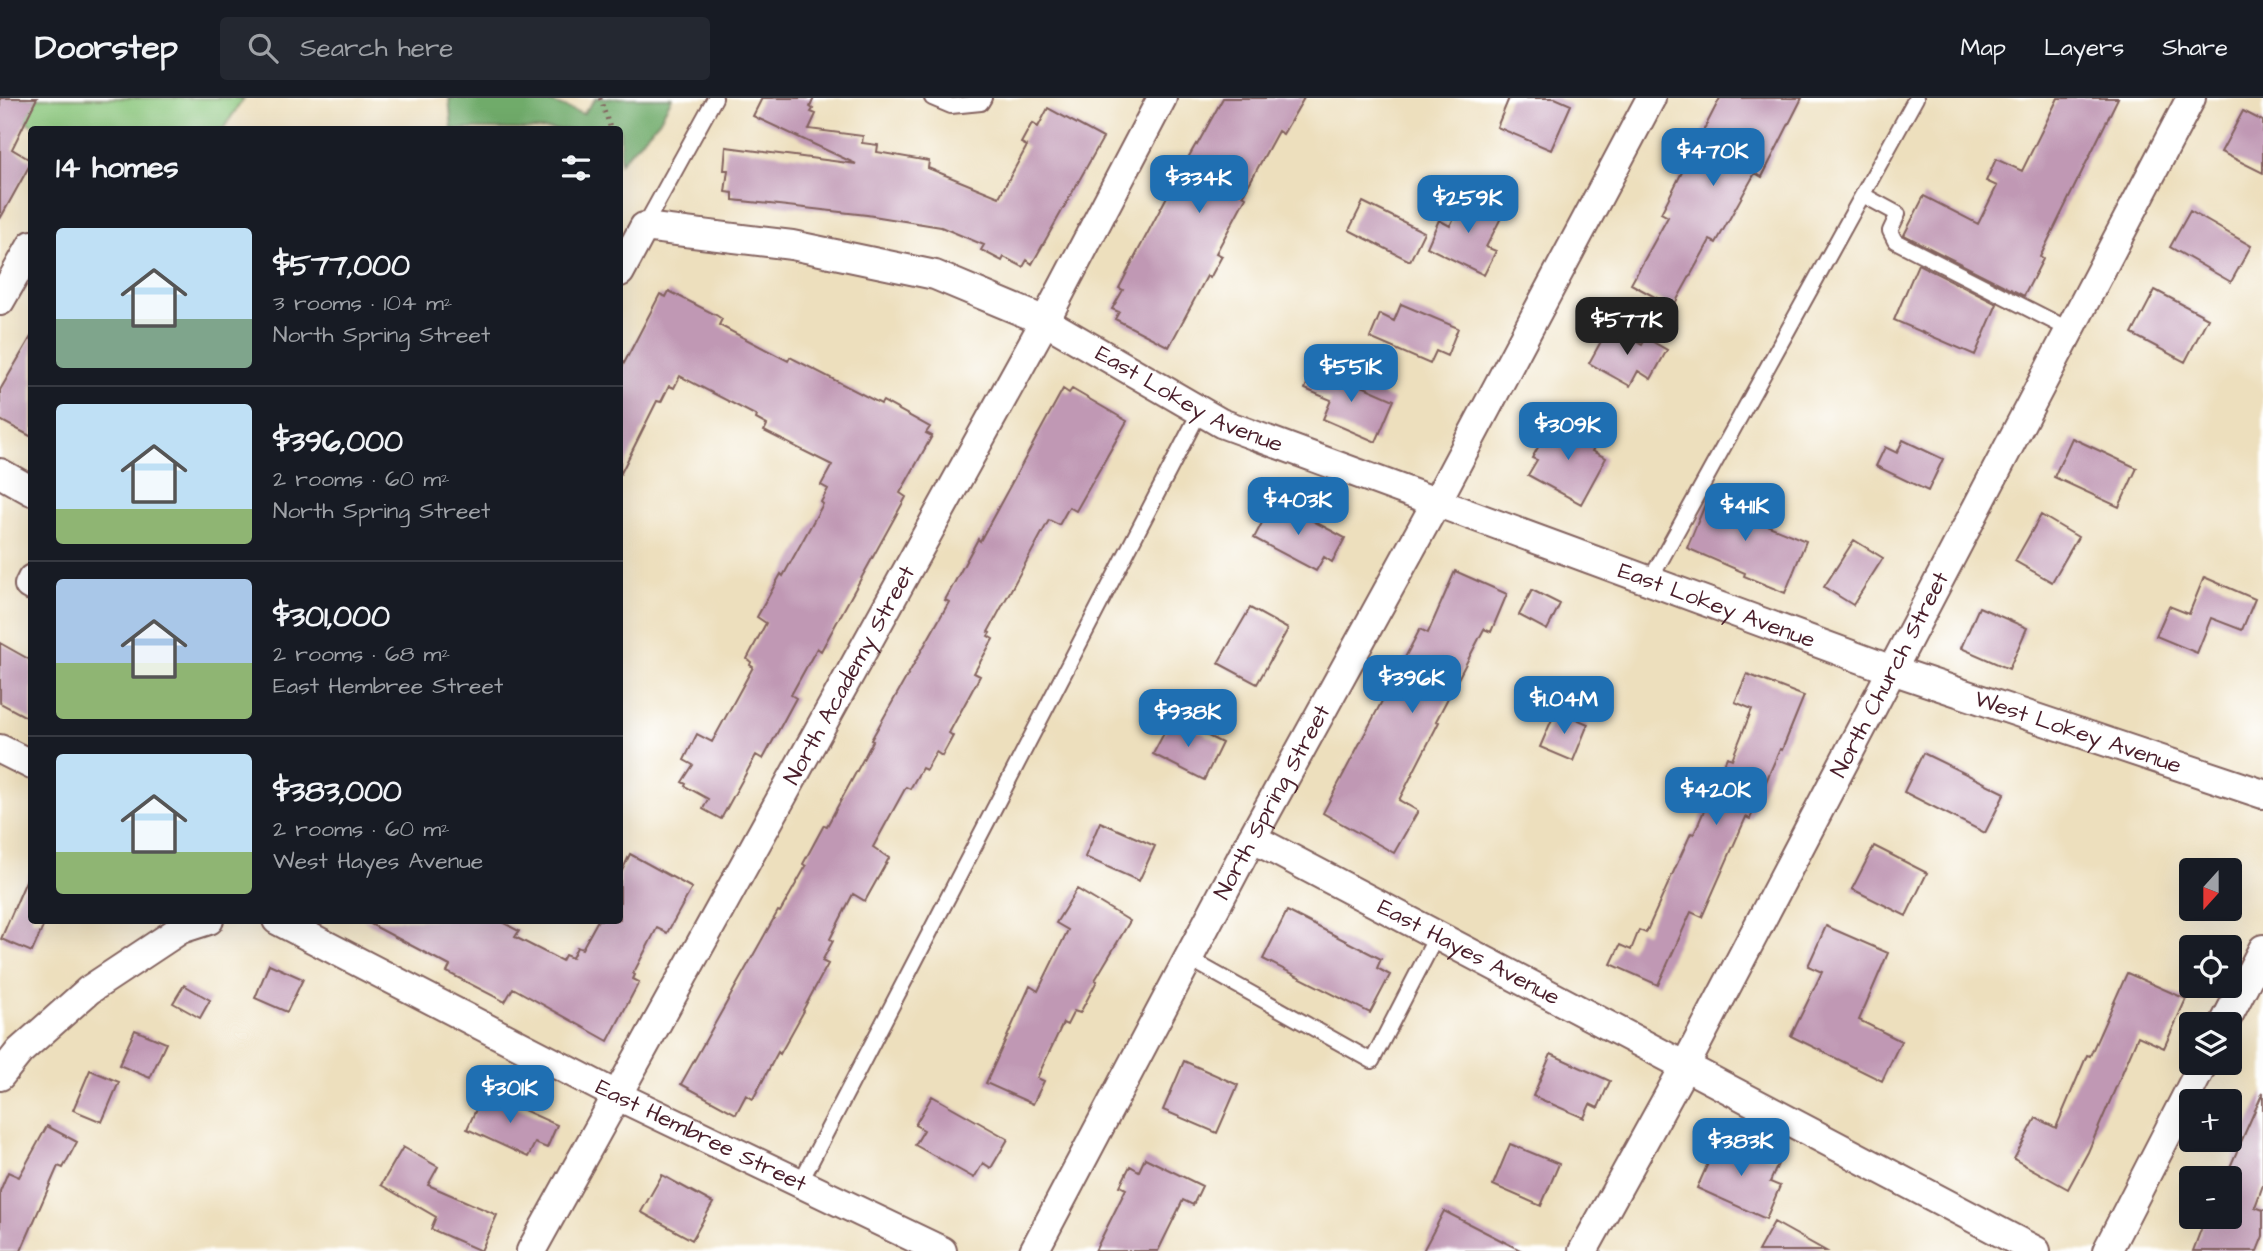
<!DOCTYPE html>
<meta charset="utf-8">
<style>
:root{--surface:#171b24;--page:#242831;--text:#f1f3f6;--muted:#9ea1a6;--line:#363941;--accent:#1f6fb2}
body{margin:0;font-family:"Architects Daughter",sans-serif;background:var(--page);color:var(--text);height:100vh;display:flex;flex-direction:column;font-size:26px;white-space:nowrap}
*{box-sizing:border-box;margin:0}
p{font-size:23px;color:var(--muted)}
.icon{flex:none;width:38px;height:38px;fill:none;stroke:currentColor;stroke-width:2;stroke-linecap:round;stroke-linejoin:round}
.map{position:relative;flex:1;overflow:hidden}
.sheet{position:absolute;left:28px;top:28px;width:595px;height:798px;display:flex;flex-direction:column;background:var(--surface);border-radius:7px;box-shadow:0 7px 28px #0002}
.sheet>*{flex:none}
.needle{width:46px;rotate:201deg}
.controls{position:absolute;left:2179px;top:760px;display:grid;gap:14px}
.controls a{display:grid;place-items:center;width:63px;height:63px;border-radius:7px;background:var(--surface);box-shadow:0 7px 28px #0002;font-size:35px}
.price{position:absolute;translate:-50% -60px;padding:0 16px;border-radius:14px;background:var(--accent);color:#fff;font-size:23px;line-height:46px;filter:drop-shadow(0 2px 4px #0008)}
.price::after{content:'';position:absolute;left:50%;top:42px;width:21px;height:16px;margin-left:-10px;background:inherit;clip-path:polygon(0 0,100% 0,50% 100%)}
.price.active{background:#222;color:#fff}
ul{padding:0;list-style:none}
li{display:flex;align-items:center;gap:21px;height:175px;padding:0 28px}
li+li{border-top:2px solid var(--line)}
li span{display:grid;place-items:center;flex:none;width:196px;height:140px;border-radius:7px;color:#555}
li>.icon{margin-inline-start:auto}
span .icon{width:84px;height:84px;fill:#fffc;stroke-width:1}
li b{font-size:30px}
h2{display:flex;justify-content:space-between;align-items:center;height:84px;padding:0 28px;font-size:30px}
header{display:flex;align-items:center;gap:42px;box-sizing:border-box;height:98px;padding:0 35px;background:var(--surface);border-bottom:2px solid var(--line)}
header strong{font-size:33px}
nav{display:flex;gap:38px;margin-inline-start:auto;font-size:24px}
.search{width:490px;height:63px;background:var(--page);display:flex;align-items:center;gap:18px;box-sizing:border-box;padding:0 24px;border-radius:7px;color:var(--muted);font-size:26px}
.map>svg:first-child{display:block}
.green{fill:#8ac67b;stroke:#6a7253;stroke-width:2}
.forest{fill:#6fab6b;stroke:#5c654b;stroke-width:2}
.building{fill:#c098b4}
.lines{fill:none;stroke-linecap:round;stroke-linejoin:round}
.lane-casing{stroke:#83625e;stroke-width:18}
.street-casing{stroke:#83625e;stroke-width:32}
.path{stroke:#83625e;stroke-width:4.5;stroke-dasharray:2 5;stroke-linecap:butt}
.lane{stroke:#fff;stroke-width:14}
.street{stroke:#fff;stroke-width:28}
.labels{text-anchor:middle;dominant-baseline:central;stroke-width:6;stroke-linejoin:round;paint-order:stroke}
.street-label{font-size:23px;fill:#4a1f2b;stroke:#fff}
</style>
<header>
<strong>Doorstep</strong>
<div class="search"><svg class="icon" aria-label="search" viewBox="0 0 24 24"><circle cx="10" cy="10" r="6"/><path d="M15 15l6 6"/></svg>Search here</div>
<nav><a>Map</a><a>Layers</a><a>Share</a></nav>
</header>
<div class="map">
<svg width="2263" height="1153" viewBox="0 0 2263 1153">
<rect width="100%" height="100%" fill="#fff"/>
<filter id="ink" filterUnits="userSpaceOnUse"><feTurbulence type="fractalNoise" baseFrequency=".0143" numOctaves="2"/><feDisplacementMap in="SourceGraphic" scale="14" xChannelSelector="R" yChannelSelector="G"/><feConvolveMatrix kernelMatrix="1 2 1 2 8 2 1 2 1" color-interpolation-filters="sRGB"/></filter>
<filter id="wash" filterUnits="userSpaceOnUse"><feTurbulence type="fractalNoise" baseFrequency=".00686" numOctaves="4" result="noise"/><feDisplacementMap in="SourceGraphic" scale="28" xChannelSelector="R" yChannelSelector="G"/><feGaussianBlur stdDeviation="1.57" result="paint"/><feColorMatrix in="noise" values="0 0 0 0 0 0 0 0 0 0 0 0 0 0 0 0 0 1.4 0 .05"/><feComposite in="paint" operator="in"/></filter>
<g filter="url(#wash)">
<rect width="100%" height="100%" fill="#eddfbd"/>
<!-- green -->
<path class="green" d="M0,0H244L223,31H43L0,13Z"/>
<!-- forest -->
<path class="forest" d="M449,0H540L583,16L596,0H672L659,23L620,65V32L452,31Z"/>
<g id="blocks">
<!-- building -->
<path class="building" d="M0,0H37L12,51L32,63L0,121Z
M762,0H814L810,9L813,11L811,14L816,16L809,31L863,38L862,45L878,47L877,54L929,63L928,70L999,99L1027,48L1021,45L1032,25L1038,29L1048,10L1103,40L1032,166L1027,162L1023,169L1004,159L1002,163L981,152L984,147L941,129L867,117L733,102V95L725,94L728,72H724L726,49L856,66L753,18Z
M1223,0H1304L1283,36L1278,33L1243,97L1246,99L1216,155L1222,158L1210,180L1207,178L1169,249L1115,221L1119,214L1112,211L1123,192L1119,190L1137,155L1180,74L1196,46L1197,47Z
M1509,0H1555L1571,7L1551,52L1497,29Z
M1720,0H1802L1762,79L1755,75L1716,145L1710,142L1673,209L1631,186L1668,119L1661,115Z
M2058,0H2118L2040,159L2043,161L2024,198L1904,137L1924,98L1978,126L1997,88L1986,83L1996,61L2022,73Z
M2243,13L2263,23V75L2221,54Z
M1465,97L1503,116L1486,149L1496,153L1484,177L1427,149L1439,122L1450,128Z
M1363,104L1424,134L1410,163L1349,132Z
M2190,113L2251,148L2231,184L2170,149Z
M1918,166L1997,206L1975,257L1894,222Z
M2155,192L2208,220L2185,264L2132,236Z
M669,193L716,217L722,221L719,227L788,263L790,259L881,306L883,303L930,329L926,335L932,338L900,395L906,399L821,553L817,550L791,597L796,600L763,661L756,657L721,721L703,711L708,701L685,688L686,686L682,684L693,667L684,662L697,636L712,644L753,569L750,567L751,564L747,561L766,525L757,519L781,476L783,478L823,406L821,404L828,391L821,387L832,367L764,333L767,327L756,321L757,318L680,278L674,290L669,288L661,304L657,303L620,377V273L660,196L666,199Z
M1401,206L1458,230L1447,258L1436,253L1430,266L1370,240L1380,216L1394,223Z
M1609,229L1642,247L1646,240L1667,252L1651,281L1638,273L1630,288L1589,265Z
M32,237V339L0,322V292Z
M1314,267L1394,302L1376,344L1323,321L1331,302L1305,291Z
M1063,291L1069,295L1072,291L1127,323L1076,413L1069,409L1059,427L1049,422L988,534L990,535L988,538L993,541L974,575L980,578L949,635L953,638L942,658L936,654L926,672L922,670L910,691L906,689L873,749L889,760L865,803L853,796L830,841L833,843L822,863L828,866L803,912L804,913L780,956L778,954L753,1001L746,997L736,1016L681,986L778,813L780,814L806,768L803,766L824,727L827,728L873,643L871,642L949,504L945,502L978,441L980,443Z
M1574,326L1599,340L1592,353L1606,360L1581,406L1528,377L1537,362L1532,360L1550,328L1568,338Z
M2072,340L2137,370L2119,409L2054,379Z
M1903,342L1943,361L1928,393L1876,368L1885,349L1897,355Z
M1712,390L1745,403L1739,416L1806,443L1785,495L1744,478L1745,475L1687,450Z
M1274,402L1345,440L1332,464L1324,459L1316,473L1254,440Z
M2041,417L2078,439L2052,484L2015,463Z
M1854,442L1883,460L1853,507L1824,489Z
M1455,473L1507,496L1491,534L1484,531L1436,623L1439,624L1399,702L1418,713L1394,755L1323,715L1420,531L1428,535Z
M2204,479L2255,501L2242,532L2211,520L2197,555L2156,538L2169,508L2189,516Z
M1532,492L1560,506L1547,532L1519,517Z
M1979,509L2027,530L2009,571L1961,550Z
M1250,510L1288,531L1257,586L1218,565Z
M0,545L32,563V622L0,605Z
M1747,576L1804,598L1782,652L1780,651L1750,721L1746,719L1702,819L1691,814L1658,887L1611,866L1620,847L1631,852L1639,832L1646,835L1691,735L1694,736L1727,659L1732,661L1752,611L1735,604Z
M1556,612L1588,626L1573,663L1540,649Z
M1172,620L1222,645L1204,682L1153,656Z
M1923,655L2005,695L1985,735L1904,694Z
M1100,724L1155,748L1139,783L1085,759Z
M1874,748L1927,775L1906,818L1852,791Z
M630,756L692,790L667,835L657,830L633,876L635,877L633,881L639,884L608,943L513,890L505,904L447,874L450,868L363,822H498L519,833L515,839L562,863L565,857L572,860L577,849L582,851L598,822H620V777Z
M32,769V822H46L32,854L1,841Z
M1077,791L1130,823L1095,882L1097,883L1080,915L1074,913L1067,927L1063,925L1037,980L1044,983L1033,1006L986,985L1030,888L1038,893L1068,832L1056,825Z
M1287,813L1381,861L1377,870L1390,877L1370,915L1263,861Z
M1826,828L1888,855L1859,922L1901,943L1882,983L1791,938L1822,874L1808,868Z
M269,866L303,881L287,914L255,900Z
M2127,875L2186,901L2164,950L2138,938L2088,1054L2068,1091L2014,1061L2036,1020L2056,1030L2087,957L2090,958Z
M184,887L210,902L200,920L173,905Z
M135,932L166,945L150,980L119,967Z
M1551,956L1610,983L1598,1010L1590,1006L1584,1020L1533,998Z
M1184,963L1238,987L1217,1035L1163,1012Z
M90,972L119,984L102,1024L73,1012Z
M484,994L557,1027L547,1050L535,1045L528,1059L467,1031Z
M2263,994V1087L2255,1109L2263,1112V1138L2257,1153H2193L2206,1118H2230V1080H2220L2223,1074L2227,1076Z
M932,998L1008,1041L991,1070L983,1065L974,1080L915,1047L924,1032L915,1027Z
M47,1028L77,1044L63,1070L58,1068L21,1153H0V1093L8,1074L19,1079Z
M1720,1038L1779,1064L1770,1084L1780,1088L1766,1121L1697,1090Z
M1510,1046L1559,1066L1541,1108L1493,1087Z
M403,1049L438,1069L428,1087L497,1117L481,1153L431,1131L436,1119L381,1087Z
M1145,1060L1202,1088L1193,1107L1183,1102L1158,1153H1095L1126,1091L1120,1088L1130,1068L1139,1073Z
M662,1077L713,1105L692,1142L641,1114Z
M1444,1113L1522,1153H1423Z
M1774,1124L1826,1153H1758Z"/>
</g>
</g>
<g filter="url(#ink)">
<use href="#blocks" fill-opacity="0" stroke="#83625e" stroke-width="2"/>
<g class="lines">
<defs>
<path id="lane" d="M932,0L951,8L981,5L984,0
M1863,97L1898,116L1890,133L1895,143L2070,232
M644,129L715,0
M1650,482L1916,0
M1188,860L1372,963L1437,837
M800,1085L1200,313"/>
<g id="street">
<path id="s1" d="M620,174L644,129L792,147L935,177L1045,223L1221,325L1892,572L2263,696"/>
<path d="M0,203L32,147"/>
<path d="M0,375L32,393"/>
<path d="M32,481L29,487L32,488"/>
<path d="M0,651L32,667"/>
<path id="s2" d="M1252,740L2036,1153"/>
<path id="s3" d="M277,822L616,997L942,1153"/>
<path d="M2224,926L2263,851"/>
<path d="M0,978L20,953L89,892L181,831L209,822"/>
<path id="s4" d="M531,1153L1045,223L1162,0"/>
<path id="s5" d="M1034,1153L1252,740L1437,403L1651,0"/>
<path id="s6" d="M1583,1153L1685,968L2191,0"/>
<path d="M2107,1153L2204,964"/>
</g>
</defs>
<!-- lane casing -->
<use href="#lane" class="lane-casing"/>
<!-- street casing -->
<use href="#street" class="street-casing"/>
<!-- path -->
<path class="path" d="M600,0L611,32"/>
<!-- lane -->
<use href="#lane" class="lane"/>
<!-- street -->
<use href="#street" class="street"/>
</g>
</g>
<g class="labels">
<!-- street labels -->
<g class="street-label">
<text stroke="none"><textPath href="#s1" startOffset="630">East Lokey Avenue</textPath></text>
<text stroke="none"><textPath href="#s1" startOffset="1197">East Lokey Avenue</textPath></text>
<text stroke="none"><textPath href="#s4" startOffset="658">North Academy Street</textPath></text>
<text stroke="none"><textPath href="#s6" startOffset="653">North Church Street</textPath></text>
<text stroke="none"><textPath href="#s1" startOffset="1580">West Lokey Avenue</textPath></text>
<text stroke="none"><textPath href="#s5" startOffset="508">North Spring Street</textPath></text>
<text stroke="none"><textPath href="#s2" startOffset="245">East Hayes Avenue</textPath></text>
<text stroke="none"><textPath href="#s3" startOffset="476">East Hembree Street</textPath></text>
</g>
</g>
</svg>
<div class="controls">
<a><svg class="needle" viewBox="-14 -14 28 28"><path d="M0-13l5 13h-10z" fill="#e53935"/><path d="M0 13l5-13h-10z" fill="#9ea1a6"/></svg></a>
<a><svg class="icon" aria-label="locate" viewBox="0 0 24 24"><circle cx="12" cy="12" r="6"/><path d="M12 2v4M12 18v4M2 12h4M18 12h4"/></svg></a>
<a><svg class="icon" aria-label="layers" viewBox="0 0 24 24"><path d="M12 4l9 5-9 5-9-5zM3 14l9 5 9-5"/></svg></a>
<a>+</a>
<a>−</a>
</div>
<b class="price" style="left:1713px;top:90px">$470K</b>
<b class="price" style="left:1199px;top:117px">$334K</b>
<b class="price" style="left:1468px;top:137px">$259K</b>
<b class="price active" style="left:1627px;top:259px">$577K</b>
<b class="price" style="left:1351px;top:306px">$551K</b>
<b class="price" style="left:1568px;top:364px">$309K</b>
<b class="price" style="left:1298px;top:439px">$403K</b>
<b class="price" style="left:1745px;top:445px">$411K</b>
<b class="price" style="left:1412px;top:617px">$396K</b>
<b class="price" style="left:1564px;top:638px">$1.04M</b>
<b class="price" style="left:1188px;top:651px">$938K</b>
<b class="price" style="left:1716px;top:729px">$420K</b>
<b class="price" style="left:510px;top:1027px">$301K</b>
<b class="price" style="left:1741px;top:1080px">$383K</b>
<section class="sheet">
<h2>14 homes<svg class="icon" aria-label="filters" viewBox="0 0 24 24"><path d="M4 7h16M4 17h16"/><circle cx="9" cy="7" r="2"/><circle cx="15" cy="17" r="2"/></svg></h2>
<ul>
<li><span style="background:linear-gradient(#bfe0f5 65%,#7fa58c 0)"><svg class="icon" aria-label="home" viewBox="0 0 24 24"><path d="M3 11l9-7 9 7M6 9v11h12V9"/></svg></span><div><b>$577,000</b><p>3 rooms · 104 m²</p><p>North Spring Street</p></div></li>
<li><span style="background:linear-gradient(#bfe0f5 75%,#8fb573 0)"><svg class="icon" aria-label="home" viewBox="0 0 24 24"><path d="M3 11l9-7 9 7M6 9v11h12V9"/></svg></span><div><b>$396,000</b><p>2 rooms · 60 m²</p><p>North Spring Street</p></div></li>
<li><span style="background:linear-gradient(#a9c7e8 60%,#8fb573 0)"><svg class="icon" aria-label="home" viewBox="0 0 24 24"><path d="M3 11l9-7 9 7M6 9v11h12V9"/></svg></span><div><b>$301,000</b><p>2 rooms · 68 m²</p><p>East Hembree Street</p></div></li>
<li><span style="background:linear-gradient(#bfe0f5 70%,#8fb573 0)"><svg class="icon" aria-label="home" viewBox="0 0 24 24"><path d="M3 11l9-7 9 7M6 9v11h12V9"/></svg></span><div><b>$383,000</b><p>2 rooms · 60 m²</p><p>West Hayes Avenue</p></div></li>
</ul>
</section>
</div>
